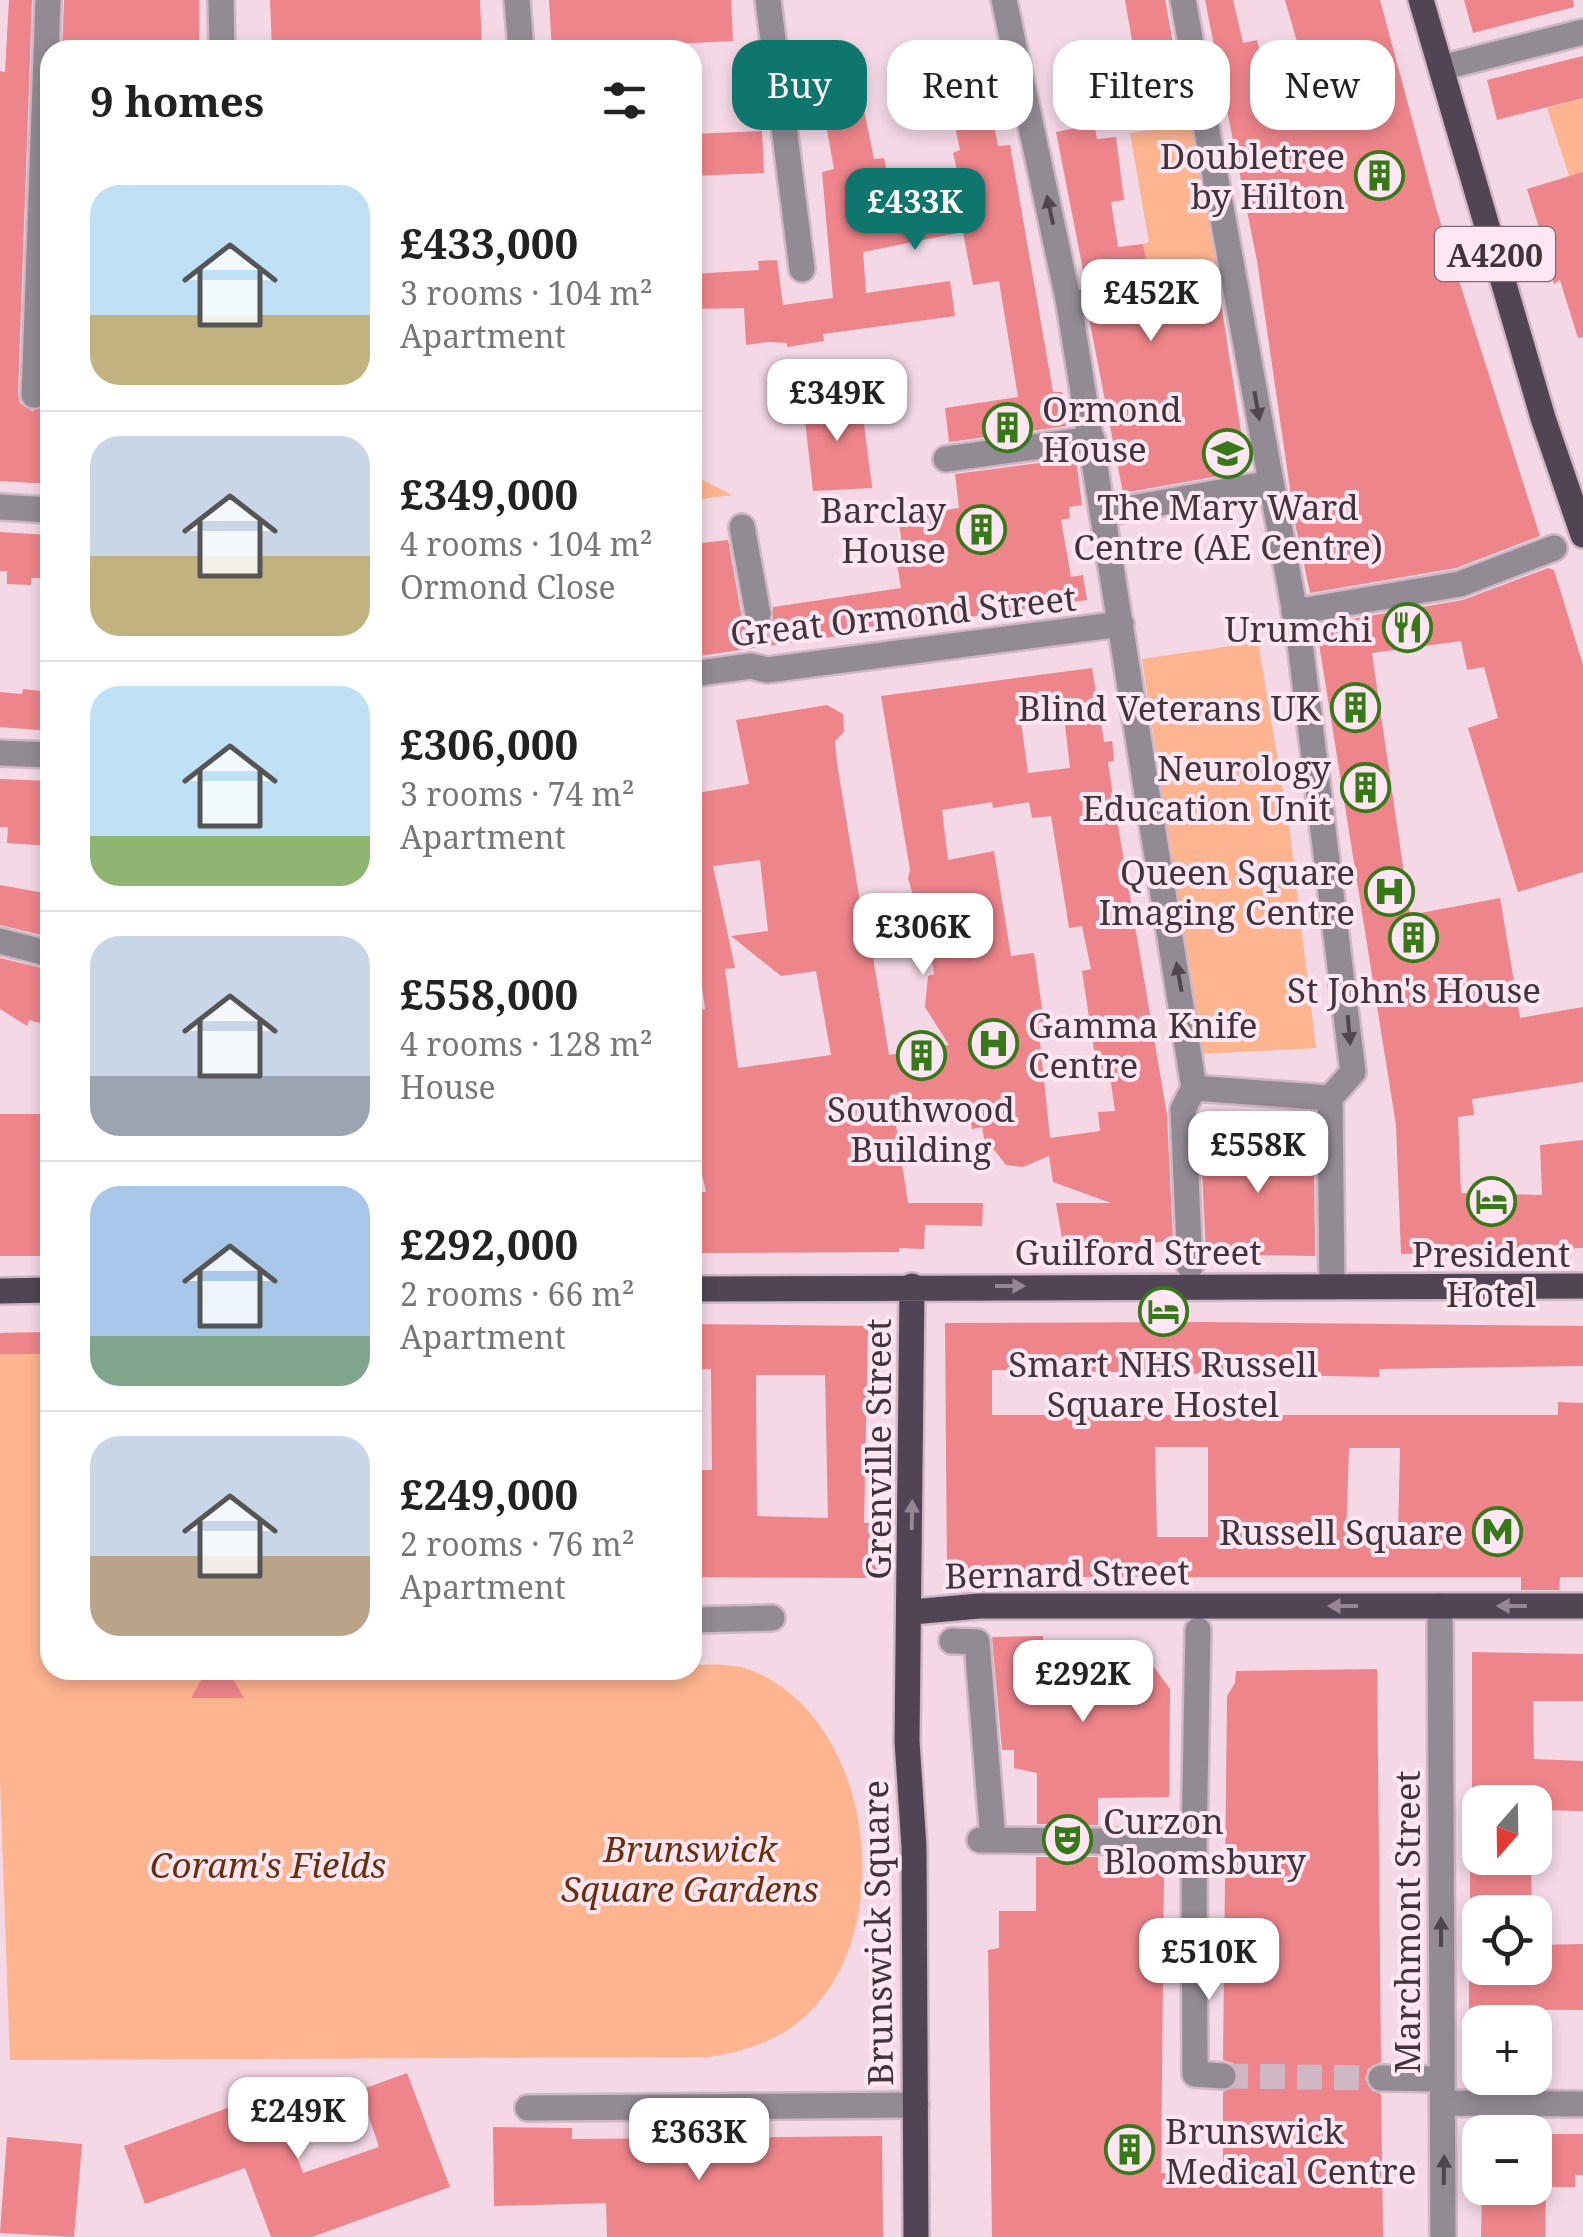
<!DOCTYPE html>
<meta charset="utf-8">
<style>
:root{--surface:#fff;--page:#f6f6f6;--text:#222;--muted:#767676;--line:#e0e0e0;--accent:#0f766e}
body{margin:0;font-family:"Noto Serif",serif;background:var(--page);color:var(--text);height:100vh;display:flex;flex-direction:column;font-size:38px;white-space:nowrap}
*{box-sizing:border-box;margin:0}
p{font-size:32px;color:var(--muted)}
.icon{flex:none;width:55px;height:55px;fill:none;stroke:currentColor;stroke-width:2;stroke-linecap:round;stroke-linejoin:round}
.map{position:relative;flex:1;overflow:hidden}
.side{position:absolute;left:40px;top:40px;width:662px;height:1640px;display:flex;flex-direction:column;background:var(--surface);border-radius:30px;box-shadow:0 5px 15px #0003}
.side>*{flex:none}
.hud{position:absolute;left:732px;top:40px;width:700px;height:90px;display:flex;gap:20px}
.needle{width:65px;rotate:200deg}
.buttons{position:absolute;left:1462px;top:1785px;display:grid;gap:20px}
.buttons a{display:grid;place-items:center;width:90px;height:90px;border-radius:20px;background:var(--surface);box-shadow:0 5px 15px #0003;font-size:50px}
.price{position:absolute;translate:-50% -85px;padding:0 22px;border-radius:20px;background:#fff;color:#222;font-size:32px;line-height:65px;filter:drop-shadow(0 2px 5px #0008)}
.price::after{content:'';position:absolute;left:50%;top:60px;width:30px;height:22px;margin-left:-15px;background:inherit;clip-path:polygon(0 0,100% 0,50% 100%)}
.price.selected{background:var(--accent);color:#fff}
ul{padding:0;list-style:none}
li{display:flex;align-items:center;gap:30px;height:250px;padding:0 50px}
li+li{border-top:2px solid var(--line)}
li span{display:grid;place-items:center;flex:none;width:280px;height:200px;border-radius:30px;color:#555}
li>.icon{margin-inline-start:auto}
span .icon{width:120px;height:120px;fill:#fffc;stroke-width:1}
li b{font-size:42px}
h2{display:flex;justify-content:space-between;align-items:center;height:120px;padding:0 50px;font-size:42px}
.chip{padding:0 35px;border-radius:30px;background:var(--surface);box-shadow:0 5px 15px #0003;font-size:35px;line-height:90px}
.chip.selected{background:var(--accent);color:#fff}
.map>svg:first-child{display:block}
.green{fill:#fdb48f}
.building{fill:#ed858b;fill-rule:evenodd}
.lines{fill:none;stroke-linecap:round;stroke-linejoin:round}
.minor-tunnel{stroke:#d0b7c4;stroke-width:25;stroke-dasharray:25 12;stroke-linecap:butt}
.minor-casing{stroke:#d0b7c4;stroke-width:30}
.major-casing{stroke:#d0b7c4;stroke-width:30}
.minor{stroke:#928b94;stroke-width:25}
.major{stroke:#514555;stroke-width:25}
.oneway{fill:#50464d}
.oneway2{fill:#968694}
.labels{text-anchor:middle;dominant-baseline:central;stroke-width:8;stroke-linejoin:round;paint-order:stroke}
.shield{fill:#fee7f2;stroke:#796a72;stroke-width:2.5}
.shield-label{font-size:32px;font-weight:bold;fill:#40353b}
.poi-label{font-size:35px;fill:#40353b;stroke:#fee7f2;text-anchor:end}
.street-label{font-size:35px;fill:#40353b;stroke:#fee7f2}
.park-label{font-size:35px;font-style:italic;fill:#692f0b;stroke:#fee7f2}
</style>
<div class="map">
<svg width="1583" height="2237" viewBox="0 0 1583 2237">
<rect width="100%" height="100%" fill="#f4d8e6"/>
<!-- green -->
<path class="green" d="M1583,98V218L1547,108Z
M1195,124L1219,275L1138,289L1135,268L1147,266L1143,244L1149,242L1130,133Z
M692,475L732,495L693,500Z
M1258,642L1289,826L1316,1048L1201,1054L1142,659Z
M50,1332V1670H692L693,1665C716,1664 738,1663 760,1674C876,1729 899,1938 801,2020C775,2042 743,2051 710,2057L10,2060L0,1779V1333Z"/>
<!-- building -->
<path class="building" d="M9,0H32L18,394L20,403L32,411L50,403V484L0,481V71L5,72Z
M64,0H199V50H62Z
M270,0H480L482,50H272Z
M549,0H731L733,41L552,50Z
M1125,0H1165L1184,101L1170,103L1174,124L1147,127Z
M1205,0H1233L1243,43L1257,40L1272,102L1312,94L1285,0H1380L1436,208L1540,536L1456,568L1310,593L1295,523L1257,261Z
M1464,0H1573L1574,7L1473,33Z
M978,40L998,146L1010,145L1053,392H1062L1067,426L949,442L945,408L1018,397L999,281L973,285L963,232L863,252L866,293L950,281L955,316L823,334L824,341L787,347V343L768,342L746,345L744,308L692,309V274L759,270L758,261L777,260L783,305L833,298L822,172L834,169L822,103L861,95L874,159L884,158L894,205L962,192L953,153L960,150L938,47Z
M1583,56V98L1497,120L1487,80Z
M1094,124L1097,139L1116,137L1124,200L1111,202L1118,247L1143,244L1153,298L1219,290L1247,471L1123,493L1089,318L1137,311L1149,302L1150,294L1139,280L1086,285L1056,132Z
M762,131L764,173L692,176V134Z
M1583,172V337L1578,338L1560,280L1554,284L1542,252L1546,250L1527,189Z
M860,392L872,488L813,491L803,403Z
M1076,458L1082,505L1069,507L1070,518L1061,520L1071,577L1083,575L1087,600L692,657V544L728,540L742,618L752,629L762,630L773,620V607L901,588L895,552L903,550L898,517L959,508L955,474Z
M0,532L50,535V578H31V585L7,584V571H0Z
M1548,568L1554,570L1583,665V872L1518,892L1468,728L1498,718L1484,667L1467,670L1461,641L1372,653L1410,915L1500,898L1520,1018L1583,1007V1082L1472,1099L1474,1115L1458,1117L1461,1193L1542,1195L1540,1145L1583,1140V1248L1401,1254L1396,1125L1316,625L1463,600Z
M1092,668L1104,742L1112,741L1114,761L1108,762L1112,790L1167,1115L1173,1240L1065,1256L1056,1203H1111L1053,1182L1049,1156L1023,1167L1006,1165L992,1147L986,1148L982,1127L972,1129L968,1106L895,1119L908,1203H983L982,1226L925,1225L924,1249L899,1248V1252L701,1253V1192H706L692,1131V1011L705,1009L698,956L692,957V794L749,784L736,720L827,705L843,714L844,732L835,741L837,764L864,926L874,925L877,950L872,951L889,1055L949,1045L925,1007L928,976L934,974L922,898L914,899L908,878L910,870L881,696ZM1063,708L1070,768L1028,773L1020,715ZM992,802L993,808L1029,802L1032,818L1051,816L1069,928L1082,926L1091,969L1082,971L1097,1070L1109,1069L1115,1111L1098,1112L1100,1131L1050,1138L1038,1023L1044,1022L1034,953L1011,956L994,851L948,860L942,810ZM760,860L768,931L731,936L781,976L816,971L831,1055L738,1068L725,969L735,968L713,866Z
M23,689L50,692V731L0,727V692L22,694Z
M0,779L50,781V846L7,843L8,827H0Z
M0,885L50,894V937L0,925Z
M0,958L50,970V1026L29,1020L27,1026L0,1009Z
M0,1114H50V1256H0Z
M1200,1132L1314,1142L1315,1256L1206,1254Z
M1204,1322L1583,1326V1366L1379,1369V1377L992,1370V1415H1558V1402L1583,1403V1577H1560L1559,1590H1521V1577H947L945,1323ZM1155,1447H1208V1537H1157ZM1349,1448H1400L1398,1536H1346Z
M692,1324L868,1326L864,1523H877V1578L692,1577V1470H712L711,1369L692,1370ZM756,1375H825L828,1518L757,1516Z
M50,1332V1354H0V1333Z
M1043,1636V1648L1143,1652L1170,1689L1169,1797L1098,1798V1825L1037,1824V1773L1014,1768V1750H1002L992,1637Z
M1472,1652L1583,1654V1701H1533L1534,1759L1583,1761V1811L1535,1810V1802H1472Z
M1377,1669L1381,2062L1368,2069L1365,2079L1372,2091L1381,2094L1383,2237H992L988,1950L999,1948V1911H1036V1857H1098V1871H1164L1161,2173L1223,2174V2092L1236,2086L1239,2076L1233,2063L1223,2060L1227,1696L1235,1683L1236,1671Z
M207,1670H228L244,1698H191Z
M1470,1858H1531L1532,1912H1470Z
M1583,1944V2010L1469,2009V1968H1535V1945Z
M407,2073L450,2187L312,2237H271L245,2168L145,2204L124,2146L274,2091L303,2173L379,2147L360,2090Z
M493,2127L572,2128V2139L882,2136L883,2237H607L606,2203L494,2206Z
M1535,2134H1583V2175H1575V2187H1535Z
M7,2137L82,2144L74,2237L0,2233Z
M1482,2188H1546L1545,2237H1481Z"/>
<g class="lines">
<!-- minor-tunnel -->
<path class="minor-tunnel" d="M758,614L763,647
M1223,2076L1381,2078"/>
<defs>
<path id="minor" d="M221,0L222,50
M517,0L521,50
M768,0L802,269
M1004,0L1069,304L1194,1088L1330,1098L1353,1072L1299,635L1183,0
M1441,68L1583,32
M1069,304L1134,295
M34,395L48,0
M946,459L1092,439
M0,507L50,510
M1104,513L1271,483
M742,527L758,614
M1294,612L1460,584L1554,548
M692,674L751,666L767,670L1121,624
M0,753L50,755
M0,941L50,954
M1330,1098L1332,1286
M1190,1267L1183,1109L1194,1088
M1440,1606L1443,2237
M692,1620L772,1618
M952,1641L977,1642L993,1840
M980,1840L1194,1842L1195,2074L1223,2076
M1194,1842L1198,1630
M1381,2078L1441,2079
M1443,2103L1583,2104
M528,2108L916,2105"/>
<path id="major" d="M1421,0L1543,418L1583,535
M912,1286L907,1741L914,1847L916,2237
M692,1289L1583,1286
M0,1291L50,1290
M912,1612L979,1606H1583"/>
</defs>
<!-- minor casing -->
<use href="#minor" class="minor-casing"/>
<!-- major casing -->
<use href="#major" class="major-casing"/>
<!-- minor -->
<use href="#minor" class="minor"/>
<!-- major -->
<use href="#major" class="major"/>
</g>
<!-- one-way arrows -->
<defs><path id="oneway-solid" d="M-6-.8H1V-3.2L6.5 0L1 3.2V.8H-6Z" transform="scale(2.5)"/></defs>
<g class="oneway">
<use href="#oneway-solid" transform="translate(1050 210) rotate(-102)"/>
<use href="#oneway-solid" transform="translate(1257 406) rotate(80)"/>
<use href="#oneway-solid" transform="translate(1179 977) rotate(-100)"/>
<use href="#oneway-solid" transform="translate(1349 1030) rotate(85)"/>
<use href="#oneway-solid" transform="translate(1441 1932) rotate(-90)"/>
<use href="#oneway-solid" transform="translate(1444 2170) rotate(-89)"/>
</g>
<g class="oneway2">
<use href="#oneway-solid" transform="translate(1010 1286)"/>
<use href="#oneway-solid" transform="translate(912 1515) rotate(-89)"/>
<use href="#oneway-solid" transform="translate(1343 1606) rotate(-180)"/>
<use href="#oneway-solid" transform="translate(1512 1606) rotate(-180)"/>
</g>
<!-- icons -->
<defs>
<symbol id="building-ring" viewBox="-11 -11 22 22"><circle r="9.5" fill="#fee7f2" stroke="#377919" stroke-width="1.5"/><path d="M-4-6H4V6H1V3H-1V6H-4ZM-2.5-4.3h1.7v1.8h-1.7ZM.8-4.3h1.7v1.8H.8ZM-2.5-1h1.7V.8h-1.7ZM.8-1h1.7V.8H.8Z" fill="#377919"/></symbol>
<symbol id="university-ring" viewBox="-11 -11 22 22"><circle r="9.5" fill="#fee7f2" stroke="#377919" stroke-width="1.5"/><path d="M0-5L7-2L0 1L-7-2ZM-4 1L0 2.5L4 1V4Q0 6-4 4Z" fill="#377919"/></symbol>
<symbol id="restaurant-ring" viewBox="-11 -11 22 22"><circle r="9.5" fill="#fee7f2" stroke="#377919" stroke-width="1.5"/><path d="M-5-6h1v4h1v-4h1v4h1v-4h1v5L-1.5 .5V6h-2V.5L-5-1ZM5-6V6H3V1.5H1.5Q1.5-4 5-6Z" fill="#377919"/></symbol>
<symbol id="hospital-ring" viewBox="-11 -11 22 22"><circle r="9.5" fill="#fee7f2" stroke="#377919" stroke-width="1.5"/><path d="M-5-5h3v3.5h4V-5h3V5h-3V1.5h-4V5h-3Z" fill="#377919"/></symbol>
<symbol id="hotel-ring" viewBox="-11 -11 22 22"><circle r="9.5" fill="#fee7f2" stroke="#377919" stroke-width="1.5"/><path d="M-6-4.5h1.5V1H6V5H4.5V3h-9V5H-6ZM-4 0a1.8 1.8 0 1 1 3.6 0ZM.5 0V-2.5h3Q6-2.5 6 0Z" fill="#377919"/></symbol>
<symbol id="metro-ring" viewBox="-11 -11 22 22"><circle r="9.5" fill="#fee7f2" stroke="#377919" stroke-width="1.5"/><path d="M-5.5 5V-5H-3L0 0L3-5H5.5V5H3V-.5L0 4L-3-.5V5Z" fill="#377919"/></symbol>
<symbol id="theatre-ring" viewBox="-11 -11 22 22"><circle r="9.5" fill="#fee7f2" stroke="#377919" stroke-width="1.5"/><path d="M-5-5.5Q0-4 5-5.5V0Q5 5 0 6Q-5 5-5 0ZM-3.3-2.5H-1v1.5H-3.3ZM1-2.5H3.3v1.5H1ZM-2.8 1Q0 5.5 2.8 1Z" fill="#377919"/></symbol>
</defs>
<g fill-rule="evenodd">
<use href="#building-ring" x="1352" y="148" width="55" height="55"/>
<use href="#building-ring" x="980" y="400" width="55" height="55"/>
<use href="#university-ring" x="1200" y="426" width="55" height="55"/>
<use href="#building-ring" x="954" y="502" width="55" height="55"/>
<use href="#restaurant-ring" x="1380" y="600" width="55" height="55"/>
<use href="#building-ring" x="1328" y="680" width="55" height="55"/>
<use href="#building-ring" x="1338" y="760" width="55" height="55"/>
<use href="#hospital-ring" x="1362" y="864" width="55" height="55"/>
<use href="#building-ring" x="1386" y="910" width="55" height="55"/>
<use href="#hospital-ring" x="966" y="1016" width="55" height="55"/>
<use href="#building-ring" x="894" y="1028" width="55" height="55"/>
<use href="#hotel-ring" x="1464" y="1174" width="55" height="55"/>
<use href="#hotel-ring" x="1136" y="1284" width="55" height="55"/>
<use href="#metro-ring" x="1470" y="1504" width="55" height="55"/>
<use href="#theatre-ring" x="1040" y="1812" width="55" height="55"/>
<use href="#building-ring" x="1102" y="2122" width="55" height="55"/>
</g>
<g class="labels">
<!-- shield labels -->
<rect class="shield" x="1435" y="227" width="120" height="54" rx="8"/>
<g class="shield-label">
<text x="1495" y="254">A4200</text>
</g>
<!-- poi labels -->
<g class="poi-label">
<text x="1345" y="155">Doubletree<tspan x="1345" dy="40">by Hilton</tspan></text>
<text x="1042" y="408" text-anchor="start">Ormond<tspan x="1042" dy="40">House</tspan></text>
<text x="1228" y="506" text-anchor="middle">The Mary Ward<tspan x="1228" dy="40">Centre (AE Centre)</tspan></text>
<text x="946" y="509">Barclay<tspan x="946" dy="40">House</tspan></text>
<text x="1372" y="628">Urumchi</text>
<text x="1320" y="707">Blind Veterans UK</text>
<text x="1331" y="767">Neurology<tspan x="1331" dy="40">Education Unit</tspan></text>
<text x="1355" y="871">Queen Square<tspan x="1355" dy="40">Imaging Centre</tspan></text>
<text x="1414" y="989" text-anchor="middle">St John's House</text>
<text x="1028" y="1024" text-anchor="start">Gamma Knife<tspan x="1028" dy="40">Centre</tspan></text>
<text x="921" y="1108" text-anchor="middle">Southwood<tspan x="921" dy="40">Building</tspan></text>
<text x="1491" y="1253" text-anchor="middle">President<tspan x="1491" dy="40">Hotel</tspan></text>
<text x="1163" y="1363" text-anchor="middle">Smart NHS Russell<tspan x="1163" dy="40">Square Hostel</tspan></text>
<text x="1463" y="1531">Russell Square</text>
<text x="1103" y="1820" text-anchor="start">Curzon<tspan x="1103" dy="40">Bloomsbury</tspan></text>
<text x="1165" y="2130" text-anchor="start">Brunswick<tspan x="1165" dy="40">Medical Centre</tspan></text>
</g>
<!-- street labels -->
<g class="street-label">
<text transform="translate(903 615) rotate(-6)">Great Ormond Street</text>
<text x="1138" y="1251">Guilford Street</text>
<text transform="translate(877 1449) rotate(-90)">Grenville Street</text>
<text transform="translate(1067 1573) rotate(-1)">Bernard Street</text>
<text transform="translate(1406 1922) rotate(-90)">Marchmont Street</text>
<text transform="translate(877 1933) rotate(-91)">Brunswick Square</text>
</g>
<!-- park labels -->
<g class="park-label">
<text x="690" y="1848">Brunswick<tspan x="690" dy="40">Square Gardens</tspan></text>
<text x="268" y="1864">Coram's Fields</text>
</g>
</g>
</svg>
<div class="buttons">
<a><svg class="needle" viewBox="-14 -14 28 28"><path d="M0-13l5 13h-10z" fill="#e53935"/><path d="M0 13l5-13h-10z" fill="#767676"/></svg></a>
<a><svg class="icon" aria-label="locate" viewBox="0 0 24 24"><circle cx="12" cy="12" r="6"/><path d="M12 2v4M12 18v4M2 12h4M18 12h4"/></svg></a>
<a>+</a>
<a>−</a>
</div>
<b class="price selected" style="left:915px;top:253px">£433K</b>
<b class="price" style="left:1151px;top:344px">£452K</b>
<b class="price" style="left:837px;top:444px">£349K</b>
<b class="price" style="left:923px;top:978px">£306K</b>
<b class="price" style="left:1258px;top:1196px">£558K</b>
<b class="price" style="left:1083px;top:1725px">£292K</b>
<b class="price" style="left:1209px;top:2003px">£510K</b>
<b class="price" style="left:298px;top:2162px">£249K</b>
<b class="price" style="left:699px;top:2183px">£363K</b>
<div class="hud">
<a class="chip selected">Buy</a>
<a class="chip">Rent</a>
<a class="chip">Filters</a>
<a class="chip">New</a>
</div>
<section class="side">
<h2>9 homes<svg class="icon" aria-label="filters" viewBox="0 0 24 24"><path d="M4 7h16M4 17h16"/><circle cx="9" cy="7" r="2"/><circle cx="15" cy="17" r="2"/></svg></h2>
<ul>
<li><span style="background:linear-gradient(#bfe0f5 65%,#c2b280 0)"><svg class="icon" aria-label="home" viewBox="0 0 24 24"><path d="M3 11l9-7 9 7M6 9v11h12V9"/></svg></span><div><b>£433,000</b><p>3 rooms · 104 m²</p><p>Apartment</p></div></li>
<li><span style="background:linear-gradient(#c9d6e8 60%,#c2b280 0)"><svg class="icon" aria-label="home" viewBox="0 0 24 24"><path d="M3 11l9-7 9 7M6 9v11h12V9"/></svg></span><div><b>£349,000</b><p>4 rooms · 104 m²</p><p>Ormond Close</p></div></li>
<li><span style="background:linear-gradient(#bfe0f5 75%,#8fb573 0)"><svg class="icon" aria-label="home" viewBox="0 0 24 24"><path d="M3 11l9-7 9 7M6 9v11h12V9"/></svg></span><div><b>£306,000</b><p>3 rooms · 74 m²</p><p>Apartment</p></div></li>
<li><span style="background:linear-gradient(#c9d6e8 70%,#9aa5b1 0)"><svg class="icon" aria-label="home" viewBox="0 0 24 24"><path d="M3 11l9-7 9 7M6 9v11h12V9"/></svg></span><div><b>£558,000</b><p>4 rooms · 128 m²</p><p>House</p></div></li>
<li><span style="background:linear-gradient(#a9c7e8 75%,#7fa58c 0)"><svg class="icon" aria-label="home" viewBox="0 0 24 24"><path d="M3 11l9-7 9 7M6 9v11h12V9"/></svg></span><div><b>£292,000</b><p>2 rooms · 66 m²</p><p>Apartment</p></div></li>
<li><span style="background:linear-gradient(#c9d6e8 60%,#b9a48a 0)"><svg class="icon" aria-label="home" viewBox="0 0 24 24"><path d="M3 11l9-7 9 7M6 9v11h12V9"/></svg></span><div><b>£249,000</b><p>2 rooms · 76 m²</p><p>Apartment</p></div></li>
</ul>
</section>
</div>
